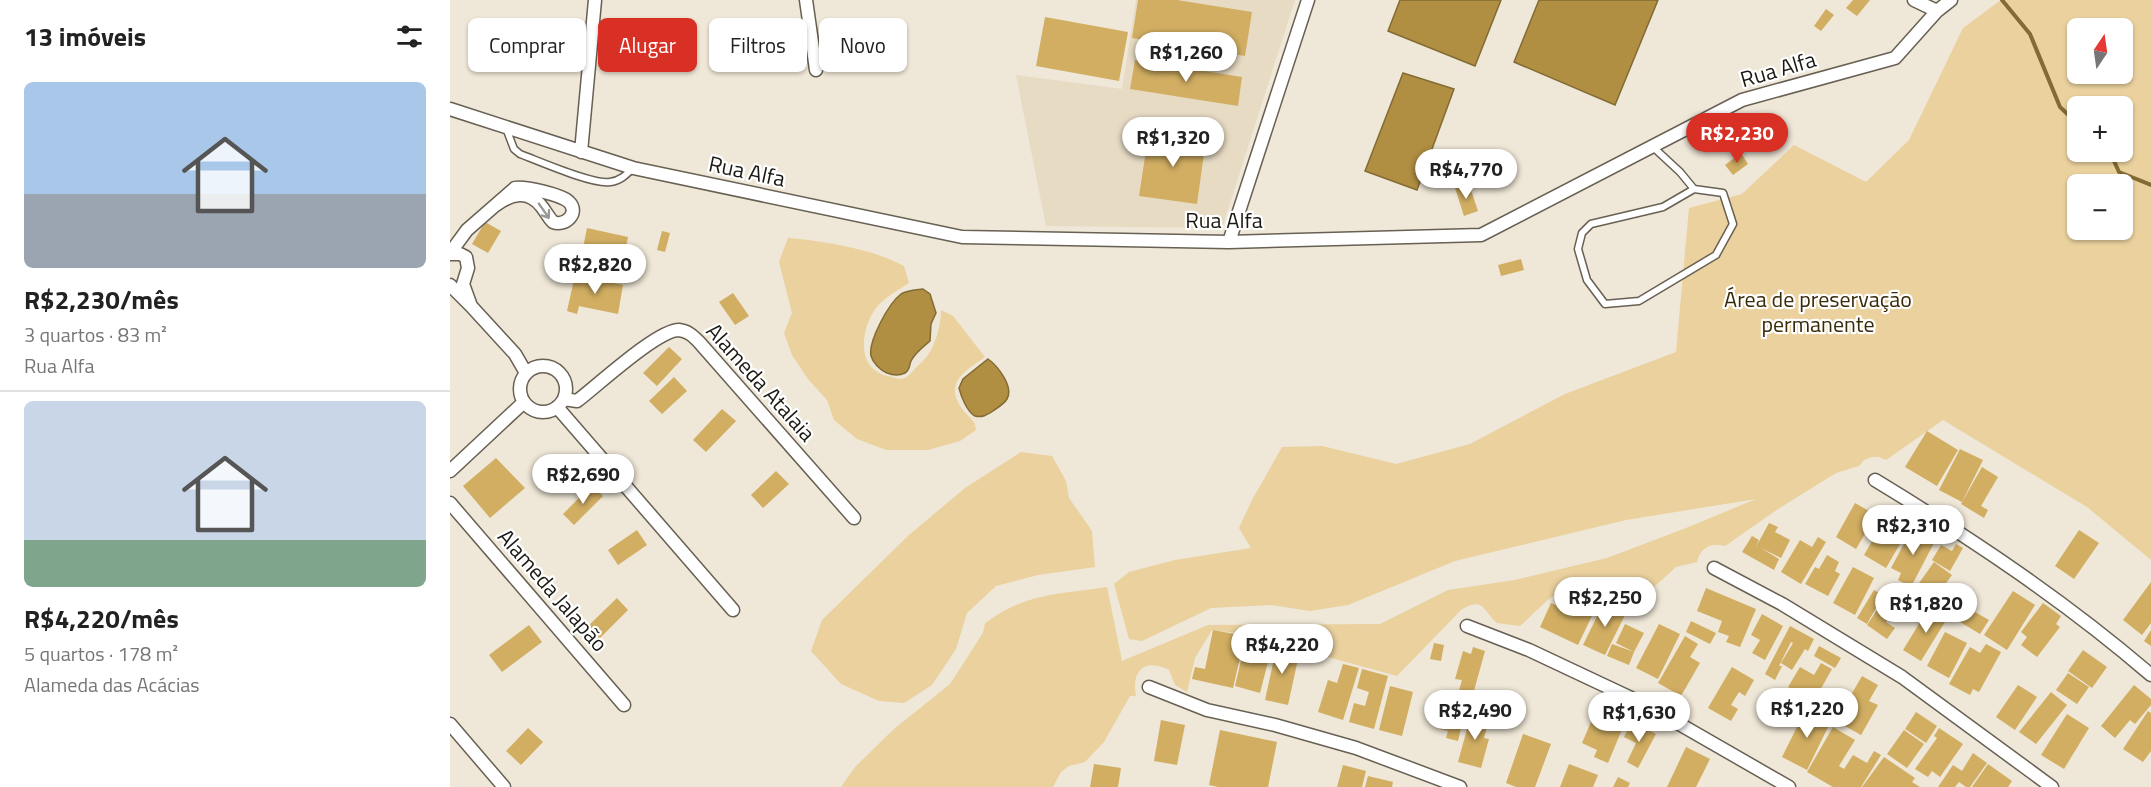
<!DOCTYPE html>
<html lang="pt">
<meta charset="utf-8">
<style>
:root{--surface:#fff;--page:#f6f6f6;--text:#222;--muted:#767676;--line:#e0e0e0;--accent:#d93025}
body{margin:0;font-family:"Titillium Web",sans-serif;background:var(--page);color:var(--text);height:100vh;display:flex;flex-direction:column;font-size:22px;white-space:nowrap}
*{box-sizing:border-box;margin:0}
p{font-size:20px;color:var(--muted)}
.icon{flex:none;width:33px;height:33px;fill:none;stroke:currentColor;stroke-width:2;stroke-linecap:round;stroke-linejoin:round}
.map{position:relative;flex:1;overflow:hidden}
.details{display:flex;flex-direction:column;background:var(--surface);width:450px}
.details>*{flex:none}
.banner{position:absolute;left:18px;top:18px;width:570px;height:54px;display:flex;gap:12px}
.needle{width:39px;rotate:13deg}
.buttons{position:absolute;left:1617px;top:18px;display:grid;gap:12px}
.buttons a{display:grid;place-items:center;width:66px;height:66px;border-radius:9px;background:var(--surface);box-shadow:0 2px 4px #0004;font-size:30px}
.price{position:absolute;translate:-50% -51px;padding:0 14px;border-radius:21px;background:#fff;color:#222;font-size:20px;line-height:39px;filter:drop-shadow(0 2px 3px #0008)}
.price::after{content:'';position:absolute;left:50%;top:36px;width:18px;height:14px;margin-left:-9px;background:inherit;clip-path:polygon(0 0,100% 0,50% 100%)}
.price.current{background:var(--accent);color:#fff}
ul{padding:0;list-style:none}
li{display:grid;align-content:center;gap:12px;height:318px;padding:0 24px}
li+li{border-top:2px solid var(--line)}
li span{display:grid;place-items:center;height:186px;border-radius:9px;color:#555}
li>.icon{margin-inline-start:auto}
span .icon{width:108px;height:108px;fill:#fffc;stroke-width:1}
li b{font-size:26px}
h2{display:flex;justify-content:space-between;align-items:center;height:72px;padding:0 24px;font-size:26px}
.chip{padding:0 21px;border-radius:9px;background:var(--surface);box-shadow:0 2px 4px #0004;font-size:21px;line-height:54px}
.chip.current{background:var(--accent);color:#fff}
main{display:flex;flex:1;min-height:0}
.map>svg:first-child{display:block}
.built{fill:#e7dbc4}
.green{fill:#ead19e;fill-rule:evenodd}
.water{fill:#b08e42;stroke:#836b34;stroke-width:1.5}
.lines{fill:none;stroke-linecap:round;stroke-linejoin:round}
.stream{stroke:#836b34;stroke-width:4}
.building{fill:#d1ae62}
.lane-casing{stroke:#676053;stroke-width:9}
.street-casing{stroke:#676053;stroke-width:15}
.lane{stroke:#fff;stroke-width:6}
.street{stroke:#fff;stroke-width:12}
.oneway{stroke:#989895}
.labels{text-anchor:middle;dominant-baseline:central;stroke-width:4.5;stroke-linejoin:round;paint-order:stroke}
.street-label{font-size:22px;fill:#1b1913;stroke:#fff}
.park-label{font-size:22px;fill:#3a2b09;stroke:#fff}
</style>
<main>
<section class="details">
<h2>13 imóveis<svg class="icon" aria-label="filters" viewBox="0 0 24 24"><path d="M4 7h16M4 17h16"/><circle cx="9" cy="7" r="2"/><circle cx="15" cy="17" r="2"/></svg></h2>
<ul>
<li><span style="background:linear-gradient(#a9c7e8 60%,#9aa5b1 0)"><svg class="icon" aria-label="home" viewBox="0 0 24 24"><path d="M3 11l9-7 9 7M6 9v11h12V9"/></svg></span><div><b>R$2,230/mês</b><p>3 quartos · 83 m²</p><p>Rua Alfa</p></div></li>
<li><span style="background:linear-gradient(#c9d6e8 75%,#7fa58c 0)"><svg class="icon" aria-label="home" viewBox="0 0 24 24"><path d="M3 11l9-7 9 7M6 9v11h12V9"/></svg></span><div><b>R$4,220/mês</b><p>5 quartos · 178 m²</p><p>Alameda das Acácias</p></div></li>
</ul>
</section>
<div class="map">
<svg width="1701" height="787" viewBox="0 0 1701 787">
<rect width="100%" height="100%" fill="#efe7d7"/>
<!-- built -->
<path class="built" d="M686,0H845L772,228L596,226L566,75L672,89Z"/>
<!-- green -->
<path class="green" d="M1551,0H1701V560L1637,507L1493,420L1436,460L1429,457H1422L1414,460L1409,466L1386,473L1328,509L1275,546C1261,542 1250,548 1247,562L1226,567L1182,607L1132,584L1100,598L1070,626L1047,623C1033,611 1034,596 1011,610L947,676L795,634L762,630L745,658L737,692L725,685L719,670C695,658 681,670 686,696H680L654,742L635,762L619,766L611,772L603,787H391L405,767L444,729L500,684L533,633L535,623C544,617 554,610 564,606C592,593 626,592 657,587L672,661L758,625L930,624L998,590L1065,580L1157,558L1236,528L1306,499L1176,520L1005,561L898,605L860,611L821,605L761,608L692,641L679,639L664,584L679,572L725,560L801,548L789,528L802,500L832,447L872,446L946,464L1020,444L1115,394L1226,352L1239,208L1292,194L1344,145L1416,182L1459,140L1513,28ZM1628,28H1672V74H1628ZM1628,106H1672V152H1628ZM1628,184H1672V230H1628Z
M338,238C374,241 423,249 454,266L459,283C444,293 430,299 421,316C410,338 409,370 438,376C442,377 448,379 452,379C460,377 464,368 470,364C484,352 491,328 491,310L503,316L535,357C514,372 493,383 513,410C519,418 525,419 526,430L510,441L478,450H436L407,439L384,420L377,400L358,379L342,355L334,333L342,313L329,262Z
M571,452L602,456L616,481L619,498L642,531L645,567L588,575L546,586L517,613L506,649L482,685L454,703L429,701L391,684L361,651L372,620L459,535L515,488Z"/>
<!-- water -->
<path class="water" d="M950,0H1051L1025,66L938,31Z
M1089,0H1208L1165,105L1064,62Z
M953,73L1004,89L967,190L915,171Z
M473,289L480,294L486,313L481,324L480,341C473,347 465,353 461,361C459,366 460,370 455,373C449,376 442,375 437,373C430,370 423,363 421,356C418,341 439,303 451,294C458,290 465,290 473,289Z
M538,359C548,366 564,387 557,399C554,404 547,408 543,411C537,415 532,418 525,416C517,412 511,396 509,388L513,379Z"/>
<g class="lines">
<!-- stream -->
<path class="stream" d="M1552,0L1580,34L1610,107L1628,124
M1660,152L1669,172L1701,185"/>
</g>
<!-- building -->
<path class="building" d="M688,0H727L802,12L795,56L682,38Z
M1403,0H1420L1407,16L1396,8Z
M1376,9L1384,15L1371,31L1364,26Z
M595,17L678,32L669,81L586,66Z
M685,60L792,77L788,106L680,89Z
M699,131L756,139L747,204L689,196Z
M1291,153L1298,164L1283,175L1275,165Z
M1019,184L1028,211L1014,216L1005,188Z
M35,222L51,231L38,253L22,244Z
M137,228L178,237L176,247L183,248L180,264L132,253Z
M212,231L220,233L215,252L207,250Z
M1071,259L1074,270L1051,276L1048,265Z
M125,275L173,285L168,314L129,306L127,314L117,311Z
M283,293L299,316L285,325L269,302Z
M219,347L232,359L207,386L193,373Z
M224,377L237,391L212,414L199,401Z
M272,409L286,421L256,452L243,440Z
M1477,431L1508,450L1487,486L1455,467Z
M1510,449L1533,460L1512,502L1489,490Z
M46,458L75,488L40,518L13,486Z
M1532,467L1548,477L1531,506L1538,510L1534,518L1511,504Z
M326,471L339,484L313,508L301,495Z
M142,485L153,496L124,525L113,514Z
M1405,503L1426,515L1406,549L1386,537Z
M1439,512L1461,525L1436,568L1414,555Z
M1319,523L1328,527L1325,532L1340,540L1331,558L1311,548L1329,559L1324,570L1292,552L1302,536L1309,540L1306,547Z
M1463,527L1486,539L1461,587L1448,580L1451,573L1441,568Z
M187,530L197,545L168,565L158,550Z
M1629,530L1649,543L1624,579L1605,566Z
M1368,537L1376,542L1351,584L1331,572L1350,540L1362,547Z
M1506,544L1513,548L1500,571L1482,560L1491,545L1502,551Z
M1377,555L1389,562L1385,571L1390,574L1378,596L1355,584L1365,567L1369,569Z
M1484,562L1502,575L1485,598L1467,586Z
M1403,567L1424,578L1405,615L1383,603Z
M1701,582V623L1692,635L1673,620Z
M1445,583L1457,591L1436,622L1445,628L1437,639L1417,625Z
M1256,588L1306,609L1290,647L1276,642L1279,636L1268,632L1272,621L1247,611Z
M1133,589L1151,597L1128,645L1090,627L1101,603L1127,615L1131,606L1126,604Z
M1424,590L1433,595L1417,624L1407,618Z
M1563,591L1585,605L1557,650L1534,635Z
M167,598L178,610L148,640L136,628Z
M1155,600L1177,611L1155,655L1133,645Z
M1593,603L1611,616L1606,624L1610,627L1587,657L1571,645L1577,637L1571,632Z
M1480,606L1498,617L1471,661L1453,650Z
M1518,608L1539,620L1530,634L1510,622Z
M1312,614L1333,626L1315,660L1302,653L1310,640L1301,635Z
M1241,621L1266,633L1260,644L1236,632Z
M1175,624L1194,633L1184,652L1166,643Z
M1209,624L1230,634L1208,679L1186,668Z
M79,625L92,642L52,672L39,655Z
M1340,626L1364,639L1358,651L1355,649L1342,670L1331,663L1343,643L1341,642L1329,666H1332L1325,680L1315,674Z
M763,630L795,636L783,688L742,679L745,667L755,669Z
M1701,630V646L1694,641Z
M1495,632L1517,643L1499,678L1477,666Z
M1235,636L1248,644L1240,657L1250,663L1231,696L1208,683Z
M984,643L994,645L991,661L980,659Z
M1162,644L1184,652L1179,665L1157,656Z
M1536,644L1551,652L1529,692L1523,689L1520,695L1499,684L1520,647L1530,653Z
M827,645L850,650L838,705L815,700Z
M1369,646L1391,658L1385,668L1364,656Z
M1023,647L1035,651L1022,698L1008,694L1012,680L1005,679L1013,651L1021,654Z
M794,648L820,654L810,693L785,686Z
M1633,650L1657,667L1642,688L1618,671Z
M1371,663L1382,669L1364,701L1338,687L1350,667L1364,675Z
M893,664L909,668L893,720L868,712L878,680L887,683Z
M1282,667L1304,680L1295,696L1289,692L1281,705L1288,709L1281,721L1258,708Z
M912,669L938,676L924,729L899,722L904,703L915,706L919,692L907,688Z
M1618,673L1639,687L1627,704L1606,690Z
M1412,676L1428,685L1419,701L1428,705L1411,735L1386,721Z
M1568,685L1587,697L1565,730L1546,717Z
M1684,685L1701,699V705L1685,724L1680,720L1665,738L1651,726Z
M940,686L963,692L952,736L929,730Z
M1601,692L1617,705L1586,744L1569,732Z
M1150,701L1178,715L1158,763L1144,757L1147,750L1132,743Z
M1356,709L1381,721L1357,770L1332,757Z
M995,711L1014,716L1008,741L996,738L998,731L990,729Z
M1022,711L1040,716L1034,738L1039,739L1031,768L1008,762Z
M1698,711L1701,713V751L1693,762L1673,749Z
M1466,712L1487,726L1476,743L1455,729Z
M1617,714L1639,728L1614,769L1591,755Z
M711,720L735,725L727,765L704,761Z
M1182,721L1206,734L1188,768L1177,762L1186,743L1174,737Z
M1383,727L1405,740L1389,766L1394,769L1403,755L1417,763L1424,751L1431,755L1411,787H1383L1357,772Z
M78,728L93,742L71,765L56,751Z
M1489,728L1513,744L1490,777L1482,771L1478,777L1465,769L1487,738L1484,736Z
M770,730L827,742L818,787H768L759,785Z
M1454,730L1474,744L1457,768L1437,754Z
M1073,734L1101,744L1085,787H1066L1056,783Z
M1236,747L1260,759L1246,787H1217Z
M1523,753L1537,763L1520,787H1516L1509,782L1505,787H1488L1503,765L1512,771Z
M1434,757L1465,778L1462,782L1470,787H1412Z
M644,764L671,768L668,787H640Z
M1119,764L1148,775L1143,787H1110Z
M1538,764L1562,781L1558,787H1522Z
M893,765L916,771L912,787H887Z
M918,776L943,782L942,787H915Z
M1168,777L1180,783L1178,787H1163Z"/>
<g class="lines">
<defs>
<path id="lane" d="M56,128L64,149L70,154C89,161 143,185 160,182C170,181 176,175 183,168
M1203,147L1230,172L1244,189L1213,207L1141,224L1132,233L1128,249L1137,280L1155,304L1189,301L1266,255L1283,224L1273,193L1244,189"/>
<path id="street" d="M356,0L366,70
M1464,0L1487,11
M0,109L183,168L512,237L779,242L1031,235L1292,100L1445,58L1487,11L1501,0
M131,152L145,0
M779,242L858,0
M0,253L17,230L65,188C75,186 112,195 119,202C130,213 115,227 103,222C98,217 96,212 92,207C78,189 61,194 46,205
M0,254H10L16,257L18,268L13,284L21,306L0,285
M21,306L65,354L76,373
M70 389a23 23 0 1 1 46 0a23 23 0 1 1-46 0Z
M114,399L127,401C147,386 207,330 229,330C238,331 243,336 249,342L404,518
M107,407L283,610
M0,471L74,402
M1425,480C1522,539 1615,601 1701,675
M0,503L174,705
M1264,568L1332,604L1452,677L1602,787
M1017,626L1079,650L1198,706L1339,787
M699,687L757,710L825,725L906,748L1010,787
M0,724L54,787"/>
</defs>
<!-- lane casing -->
<use href="#lane" class="lane-casing"/>
<!-- street casing -->
<use href="#street" class="street-casing"/>
<!-- lane -->
<use href="#lane" class="lane"/>
<!-- street -->
<use href="#street" class="street"/>
</g>
<!-- one-way arrows -->
<defs><path id="oneway-shaft" d="M-6 0H5M1.5-3L5.5 0L1.5 3" fill="none" stroke-width="1.6" stroke-linecap="round" stroke-linejoin="round" transform="scale(1.5)"/></defs>
<use class="oneway" href="#oneway-shaft" transform="translate(94 211) rotate(55)"/>
<g class="labels">
<!-- street labels -->
<g class="street-label">
<text transform="translate(1328 69) rotate(-16)">Rua Alfa</text>
<text transform="translate(297 171) rotate(12)">Rua Alfa</text>
<text x="774" y="220">Rua Alfa</text>
<text transform="translate(311 382) rotate(48)">Alameda Atalaia</text>
<text transform="translate(103 590) rotate(49)">Alameda Jalapão</text>
</g>
<!-- park labels -->
<g class="park-label">
<text x="1368" y="299">Área de preservação<tspan x="1368" dy="25">permanente</tspan></text>
</g>
</g>
</svg>
<div class="buttons">
<a><svg class="needle" viewBox="-14 -14 28 28"><path d="M0-13l5 13h-10z" fill="#e53935"/><path d="M0 13l5-13h-10z" fill="#767676"/></svg></a>
<a>+</a>
<a>−</a>
</div>
<b class="price" style="left:736px;top:83px">R$1,260</b>
<b class="price current" style="left:1287px;top:164px">R$2,230</b>
<b class="price" style="left:723px;top:168px">R$1,320</b>
<b class="price" style="left:1016px;top:200px">R$4,770</b>
<b class="price" style="left:145px;top:295px">R$2,820</b>
<b class="price" style="left:133px;top:505px">R$2,690</b>
<b class="price" style="left:1463px;top:556px">R$2,310</b>
<b class="price" style="left:1155px;top:628px">R$2,250</b>
<b class="price" style="left:1476px;top:634px">R$1,820</b>
<b class="price" style="left:832px;top:675px">R$4,220</b>
<b class="price" style="left:1357px;top:739px">R$1,220</b>
<b class="price" style="left:1025px;top:741px">R$2,490</b>
<b class="price" style="left:1189px;top:743px">R$1,630</b>
<div class="banner">
<a class="chip">Comprar</a>
<a class="chip current">Alugar</a>
<a class="chip">Filtros</a>
<a class="chip">Novo</a>
</div>
</div>
</main>
